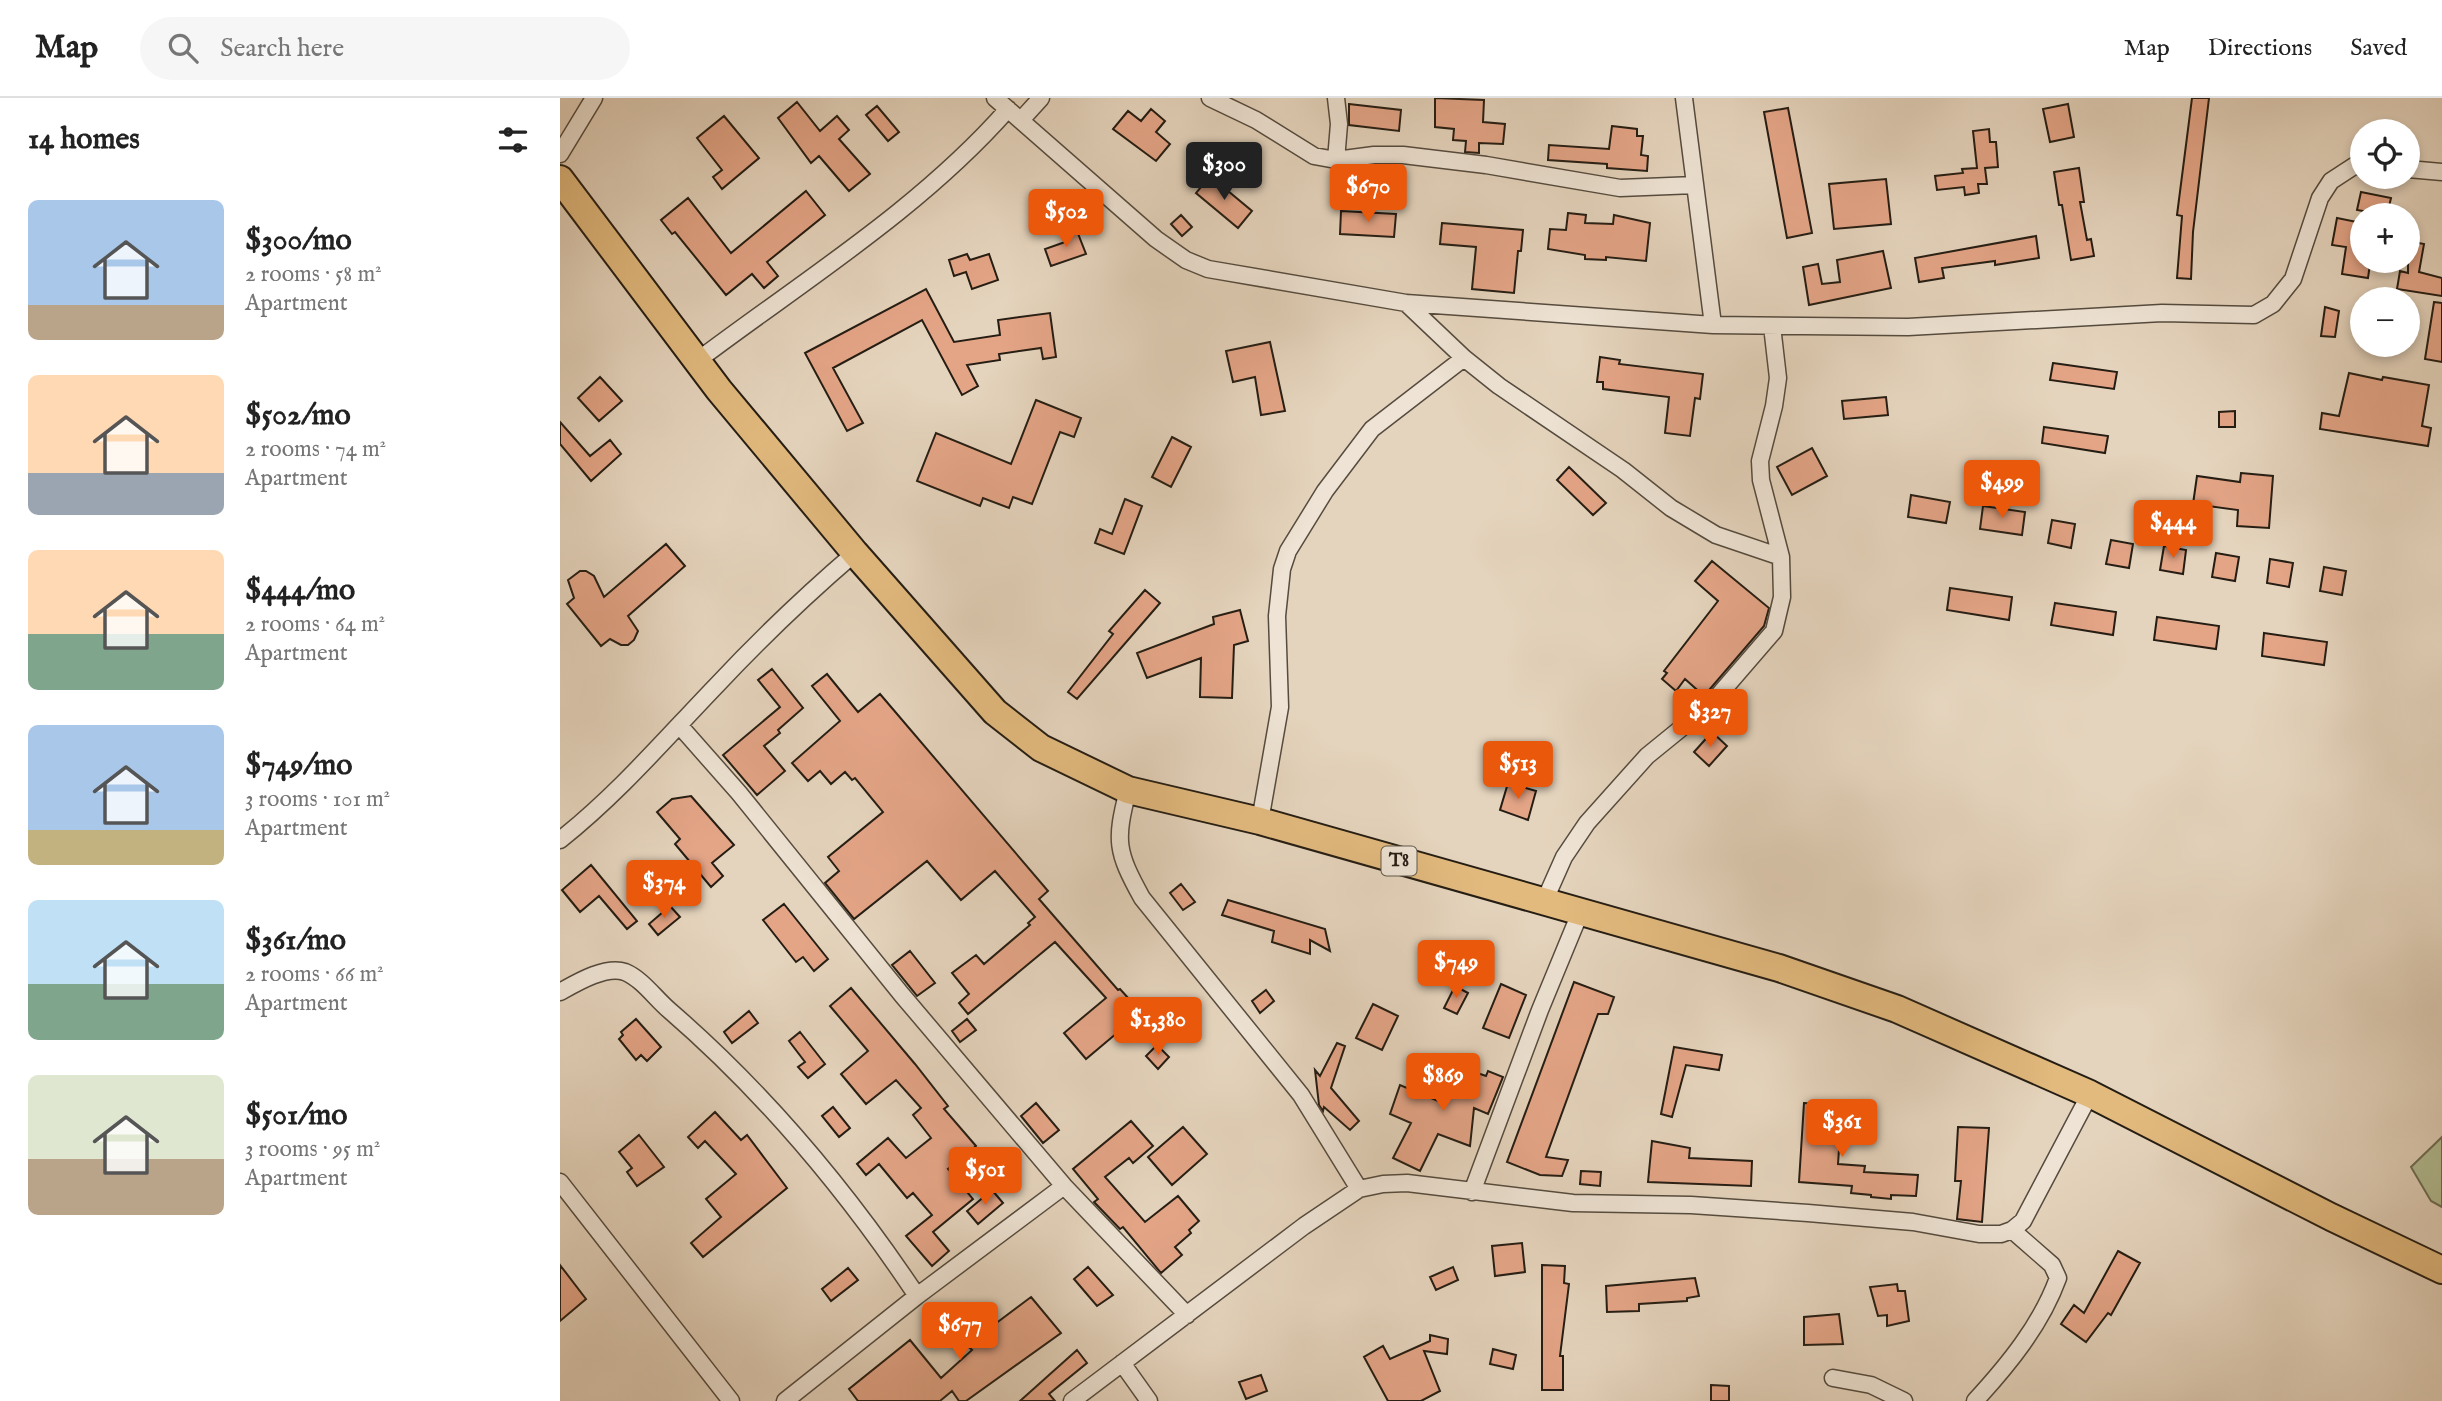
<!DOCTYPE html>
<meta charset="utf-8">
<style>
:root{--surface:#fff;--page:#f6f6f6;--text:#222;--muted:#767676;--line:#e0e0e0;--accent:#ea580c}
body{margin:0;font-family:"IM FELL English",serif;background:var(--page);color:var(--text);height:100vh;display:flex;flex-direction:column;font-size:26px;white-space:nowrap}
*{box-sizing:border-box;margin:0}
p{font-size:23px;color:var(--muted)}
.icon{flex:none;width:38px;height:38px;fill:none;stroke:currentColor;stroke-width:2;stroke-linecap:round;stroke-linejoin:round}
.map{position:relative;flex:1;overflow:hidden}
.panel{display:flex;flex-direction:column;background:var(--surface);width:560px}
.panel>*{flex:none}
.controls{position:absolute;left:1790px;top:21px;display:grid;gap:14px}
.controls a{display:grid;place-items:center;width:70px;height:70px;border-radius:50%;background:var(--surface);box-shadow:0 4px 10px #0003;font-size:35px}
.price{position:absolute;translate:-50% -60px;padding:0 16px;border-radius:7px;background:var(--accent);color:#fff;font-size:23px;line-height:46px;filter:drop-shadow(0 2px 4px #0008)}
.price::after{content:'';position:absolute;left:50%;top:42px;width:21px;height:16px;margin-left:-10px;background:inherit;clip-path:polygon(0 0,100% 0,50% 100%)}
.price.selected{background:#222;color:#fff}
ul{padding:0;list-style:none}
li{display:flex;align-items:center;gap:21px;height:175px;padding:0 28px}
li span{display:grid;place-items:center;flex:none;width:196px;height:140px;border-radius:10px;color:#555}
li>.icon{margin-inline-start:auto}
span .icon{width:84px;height:84px;fill:#fffc;stroke-width:1}
li b{font-size:30px}
h2{display:flex;justify-content:space-between;align-items:center;height:84px;padding:0 28px;font-size:30px}
header{display:flex;align-items:center;gap:42px;box-sizing:border-box;height:98px;padding:0 35px;background:var(--surface);border-bottom:2px solid var(--line)}
header strong{font-size:33px}
nav{display:flex;gap:38px;margin-inline-start:auto;font-size:24px}
.search{width:490px;height:63px;background:var(--page);display:flex;align-items:center;gap:18px;box-sizing:border-box;padding:0 24px;border-radius:38px;color:var(--muted);font-size:26px}
main{display:flex;flex:1;min-height:0}
.map>svg:first-child{display:block}
.green{fill:#b2bd93;stroke:#6c6d53;stroke-width:2}
.building{fill:#e4a587;stroke:#251d13;stroke-width:2}
.lines{fill:none;stroke-linecap:round;stroke-linejoin:round}
.minor-casing{stroke:#554b3e;stroke-width:19}
.trunk-casing{stroke:#251d13;stroke-width:30}
.minor{stroke:#eee3d4;stroke-width:16}
.trunk{stroke:#e2ba7e;stroke-width:26}
.labels{text-anchor:middle;dominant-baseline:central;stroke-width:6;stroke-linejoin:round;paint-order:stroke}
.shield{fill:#eee3d4;stroke:#61584d;stroke-width:2}
.shield-label{font-size:18px;font-weight:bold;fill:#251d13}
</style>
<header>
<strong>Map</strong>
<div class="search"><svg class="icon" aria-label="search" viewBox="0 0 24 24"><circle cx="10" cy="10" r="6"/><path d="M15 15l6 6"/></svg>Search here</div>
<nav><a>Map</a><a>Directions</a><a>Saved</a></nav>
</header>
<main>
<section class="panel">
<h2>14 homes<svg class="icon" aria-label="filters" viewBox="0 0 24 24"><path d="M4 7h16M4 17h16"/><circle cx="9" cy="7" r="2"/><circle cx="15" cy="17" r="2"/></svg></h2>
<ul>
<li><span style="background:linear-gradient(#a9c7e8 75%,#b9a48a 0)"><svg class="icon" aria-label="home" viewBox="0 0 24 24"><path d="M3 11l9-7 9 7M6 9v11h12V9"/></svg></span><div><b>$300/mo</b><p>2 rooms · 58 m²</p><p>Apartment</p></div></li>
<li><span style="background:linear-gradient(#ffd9b3 70%,#9aa5b1 0)"><svg class="icon" aria-label="home" viewBox="0 0 24 24"><path d="M3 11l9-7 9 7M6 9v11h12V9"/></svg></span><div><b>$502/mo</b><p>2 rooms · 74 m²</p><p>Apartment</p></div></li>
<li><span style="background:linear-gradient(#ffd9b3 60%,#7fa58c 0)"><svg class="icon" aria-label="home" viewBox="0 0 24 24"><path d="M3 11l9-7 9 7M6 9v11h12V9"/></svg></span><div><b>$444/mo</b><p>2 rooms · 64 m²</p><p>Apartment</p></div></li>
<li><span style="background:linear-gradient(#a9c7e8 75%,#c2b280 0)"><svg class="icon" aria-label="home" viewBox="0 0 24 24"><path d="M3 11l9-7 9 7M6 9v11h12V9"/></svg></span><div><b>$749/mo</b><p>3 rooms · 101 m²</p><p>Apartment</p></div></li>
<li><span style="background:linear-gradient(#bfe0f5 60%,#7fa58c 0)"><svg class="icon" aria-label="home" viewBox="0 0 24 24"><path d="M3 11l9-7 9 7M6 9v11h12V9"/></svg></span><div><b>$361/mo</b><p>2 rooms · 66 m²</p><p>Apartment</p></div></li>
<li><span style="background:linear-gradient(#dfe7d0 60%,#b9a48a 0)"><svg class="icon" aria-label="home" viewBox="0 0 24 24"><path d="M3 11l9-7 9 7M6 9v11h12V9"/></svg></span><div><b>$501/mo</b><p>3 rooms · 95 m²</p><p>Apartment</p></div></li>
</ul>
</section>
<div class="map">
<svg width="1882" height="1303" viewBox="0 0 1882 1303">
<rect width="100%" height="100%" fill="#e5d4bd"/>
<filter id="stains"><feTurbulence type="fractalNoise" baseFrequency=".00286" numOctaves="4"/><feColorMatrix values="0 0 0 0 .2 0 0 0 0 .09 0 0 0 0 .02 0 0 0 .5 -.17"/></filter>
<radialGradient id="worn" r=".72"><stop offset=".6" stop-color="#630" stop-opacity="0"/><stop offset="1" stop-color="#630" stop-opacity=".3"/></radialGradient>
<!-- green -->
<path class="green" d="M1882,1039V1109L1871,1103L1851,1069Z"/>
<!-- building -->
<path class="building" d="M875,0L924,2L923,24L945,26L943,46L919,45V55L905,54L906,43L893,42L894,31L875,29Z
M1632,0H1649L1633,134L1631,181L1617,180L1622,118L1617,117Z
M237,4L260,33L277,18L289,32L279,41L310,76L289,93L259,58L251,65L218,20Z
M789,6L841,12L839,33L789,27Z
M1508,6L1514,39L1490,44L1483,11Z
M317,8L339,34L328,43L306,17Z
M1228,10L1252,135L1227,140L1204,14Z
M591,11L605,23L596,34L610,46L596,63L553,31L568,13L581,23Z
M164,18L199,60L162,91L153,79L162,72L137,40Z
M1052,28L1077,31V38H1083L1081,57L1088,58L1087,73L1047,70V66L988,62L989,47L1049,51Z
M1429,31L1430,44H1436L1438,69L1425,70L1427,86H1418L1419,95L1405,97L1404,89L1377,92L1375,78L1403,75L1402,71L1417,70L1413,33Z
M1519,70L1524,104H1520L1527,142L1531,141L1534,158L1511,162L1502,107H1499L1494,74Z
M650,78L692,113L678,130L636,95Z
M1326,81L1331,126L1274,131L1269,86Z
M246,93L265,117L207,164L218,178L204,190L192,176L166,197L115,134L112,136L101,122L128,100L171,155Z
M1801,94L1831,100L1827,117L1797,112Z
M781,113L836,116L834,139L780,136Z
M1008,115L1026,117L1025,125L1053,126L1054,117L1090,125L1086,163L1046,159V162L1025,161V157L988,151L990,131L1006,132Z
M621,117L632,129L622,138L611,126Z
M1777,120L1802,125V165L1810,166L1808,180L1782,176L1786,149L1772,147Z
M882,125L963,132L961,153H958L954,195L912,191L916,149L880,146Z
M517,133L526,156L491,168L485,151L505,144L503,137Z
M1476,138L1479,160L1435,167V163L1382,170L1384,180L1359,184L1355,160Z
M1848,143L1864,146L1859,174L1882,180V198L1837,191L1840,173L1848,175Z
M1323,153L1331,190L1249,207L1243,169L1258,166L1262,186L1280,184L1277,162Z
M407,156L410,162L429,156L438,182L412,191L406,174L394,178L389,162Z
M366,191L394,244L440,237L438,222L490,215L496,259L483,261L481,250L439,256L440,262L407,267L418,288L402,297L362,222L273,270L303,325L287,333L245,255Z
M1874,204L1882,205V264L1865,261Z
M1765,209L1779,213L1775,239L1761,238Z
M710,244L725,313L701,317L695,279L673,284L666,253Z
M1040,259L1060,262L1059,266L1143,276L1140,301L1135,300L1130,338L1105,335L1109,299L1043,291V284H1037Z
M1493,265L1557,274L1554,291L1490,282Z
M1789,275L1822,282L1823,279L1869,287L1862,328L1871,330L1868,348L1760,331L1762,315L1779,318Z
M40,279L62,303L39,323L18,300Z
M1326,299L1328,317L1284,321L1282,303Z
M476,302L521,320L514,339L500,334L472,406L453,399L449,410L423,400L420,408L357,383L376,335L451,366Z
M1675,313V329H1659V314Z
M0,324L30,358L50,342L61,356L31,383L0,346Z
M1484,329L1548,338L1545,355L1482,345Z
M612,339L631,349L611,389L592,379Z
M1252,350L1267,378L1232,397L1217,369Z
M1009,369L1046,405L1033,417L997,382Z
M1681,375L1713,378L1709,430L1677,428L1678,412L1633,406L1637,378L1680,384Z
M1351,397L1390,404L1386,425L1348,419Z
M565,401L582,408L564,456L535,445L540,431L552,436Z
M1423,408L1465,414L1462,437L1420,431Z
M1492,422L1515,426L1511,450L1488,445Z
M1551,442L1573,446L1569,470L1546,466Z
M106,446L125,468L68,518L78,533L74,542L68,547H61L50,541L41,548L7,506L14,500L8,482L20,473H26L34,478L44,499Z
M1604,448L1626,452L1623,476L1600,472Z
M1656,455L1679,459L1675,483L1652,479Z
M1710,461L1733,465L1729,489L1707,485Z
M1152,463L1209,510L1204,528L1144,598L1125,581L1116,593L1102,581L1107,575L1104,573L1158,503L1135,483Z
M1764,469L1786,473L1782,497L1760,493Z
M1390,490L1452,499L1449,522L1387,512Z
M585,492L600,505L517,601L508,594L553,536L549,533Z
M1495,505L1556,514L1553,537L1491,527Z
M680,512L688,543L674,547L672,600L640,599L641,560L587,580L577,555L654,526L653,519Z
M1597,519L1659,528L1656,551L1594,542Z
M1704,535L1767,544L1764,567L1702,558Z
M212,571L243,610L218,632L220,635L204,648L225,673L197,697L163,657L220,609L198,582Z
M267,576L298,614L320,596L488,793L479,801L558,892L560,891L579,912L555,933L557,935L526,961L504,935L546,900L495,844L408,916L399,905L409,896L392,875L416,857L424,866L470,827L468,825L475,819L435,773L401,802L367,763L294,821L265,785L279,773L268,759L323,714L295,680L292,682L285,674L271,686L260,673L248,683L232,665L280,623L252,588Z
M1152,634L1167,648L1149,668L1134,654Z
M948,685L976,693L968,722L940,712Z
M131,698L174,747L152,765L163,778L151,789L115,746L120,741L97,714L112,701Z
M31,767L77,823L67,831L39,798L20,814L2,792Z
M621,786L635,804L623,812L610,795Z
M668,802L765,831L770,853L750,842V856L712,844L714,833L662,817Z
M224,806L268,861L254,873L243,859L236,864L203,822Z
M110,808L120,819L98,837L89,826Z
M350,853L375,885L357,898L332,867Z
M1014,884L1054,899L1048,916H1038L986,1059L1008,1062L1002,1078L980,1077L947,1064Z
M941,886L966,897L949,940L923,930Z
M895,888L908,895L897,916L884,910Z
M291,890L355,966L388,1008L384,1011L416,1048L388,1071L413,1101L373,1134L389,1153L372,1168L346,1138L372,1117L353,1095L347,1100L319,1066L306,1077L297,1066L328,1040L346,1060L371,1040L353,1017L361,1010L336,982L306,1006L281,976L308,953L270,908Z
M706,892L714,903L700,915L692,903Z
M813,906L838,918L822,952L796,940Z
M189,913L198,925L172,945L164,934Z
M76,921L101,949L87,963L81,957L76,962L59,941L63,937L61,934Z
M407,921L416,932L400,944L392,933Z
M240,934L265,966L248,980L238,969L245,964L229,943Z
M777,945L785,948L771,990L799,1023L790,1032L764,1009L763,1013L759,1007L755,972L760,978Z
M597,947L609,959L598,971L586,958Z
M1114,949L1162,957L1159,972L1126,967L1112,1019L1101,1016Z
M891,966L926,978L928,973L943,979L928,1016L914,1010L910,1048L878,1036L860,1073L833,1060L851,1025L830,1016L840,987L878,1003Z
M476,1005L499,1032L483,1045L461,1018Z
M1244,1005L1282,1008L1278,1066L1305,1068L1304,1074L1358,1077L1356,1098L1331,1097V1101L1311,1099V1097L1291,1095L1292,1088L1239,1084Z
M273,1009L290,1030L279,1039L262,1018Z
M155,1014L181,1042L187,1037L227,1090L143,1159L131,1145L161,1119L146,1101L176,1076L145,1043L138,1050L128,1039Z
M571,1023L593,1048L573,1065L569,1060L545,1079L585,1124L618,1098L639,1123L629,1132L631,1135L615,1149L622,1157L601,1175L563,1129L560,1131L534,1104L538,1101L513,1071Z
M623,1029L647,1056L612,1087L588,1059Z
M1398,1029L1429,1030L1422,1124L1397,1121L1401,1083H1395Z
M79,1037L104,1069L77,1088L67,1074L72,1070L59,1054Z
M1092,1043L1130,1050L1129,1060L1192,1063L1191,1088L1088,1084Z
M1021,1073L1041,1074L1040,1088L1020,1086Z
M432,1092L443,1105L418,1126L407,1113Z
M962,1145L965,1174L935,1178L932,1148Z
M1558,1153L1580,1165L1551,1217L1548,1215L1526,1244L1501,1226L1514,1207L1524,1215Z
M0,1167L26,1201L0,1223Z
M982,1167L1005,1168L1004,1185L1009,1186L1000,1258H1003V1292H982Z
M528,1169L553,1197L537,1208L514,1181Z
M893,1169L898,1182L876,1192L870,1179Z
M288,1170L298,1182L271,1203L262,1191Z
M1135,1180L1139,1198L1127,1200V1203L1079,1206V1213L1047,1214L1046,1188Z
M1337,1186L1338,1193H1345L1349,1223L1327,1228V1217L1318,1218L1310,1189Z
M471,1199L501,1235L406,1303H399L392,1293L380,1303H298L289,1291L350,1242L381,1280L412,1252L407,1247Z
M1279,1216L1283,1246L1244,1247V1219Z
M870,1237L888,1241L887,1256L864,1253L880,1293L861,1303H828L804,1259L823,1248L830,1261L870,1243Z
M933,1251L956,1257L953,1271L930,1266Z
M517,1252L527,1265L489,1296L495,1303H460Z
M701,1277L707,1293L686,1301L679,1284Z
M1151,1287L1169,1288V1303H1151Z"/>
<g class="lines">
<defs>
<path id="minor" d="M435,0L596,141L626,162L648,171L846,205L1153,227L1348,229L1602,215L1694,217L1713,206L1733,181L1760,100L1771,83L1794,68H1802
M650,0L696,22L754,58L776,62L814,57H843L926,67L1060,90L1135,87
M1124,0L1153,227
M461,22L481,0
M0,56L34,0
M776,62L779,26L776,0
M1848,71L1882,74
M846,205L904,260L939,288L1063,372L1111,410L1156,437L1221,459
M137,263C243,183 360,111 448,11
M119,627L179,695L342,897L504,1088L627,1217
M568,692C555,743 556,753 582,800L741,997L799,1091
M700,723L720,609L717,518L722,471L728,453L765,393L812,331L904,260
M0,742C58,696 105,641 156,588C200,541 246,497 295,455
M984,804L1004,759L1027,725L1087,658L1151,606L1214,533L1222,499L1221,459L1201,382L1200,363L1214,308L1218,280L1212,228
M0,894C16,885 46,867 65,874C82,881 95,900 109,912C205,995 287,1093 357,1198
M0,1084L171,1303
M912,1094L980,912L1020,815
M562,1265L589,1303
M1273,1280L1311,1287L1344,1303
M225,1303L357,1198L504,1088
M512,1303L744,1128L799,1091L823,1086L847,1085L1013,1105L1131,1107L1248,1115L1353,1124L1419,1136H1441L1452,1132L1463,1123L1530,996
M1415,1303C1448,1267 1481,1227 1498,1180L1492,1167L1452,1132"/>
<path id="trunk" d="M0,81L159,292L295,455L435,614L481,650L568,692L700,723L1219,870L1337,911L1530,996L1771,1119L1882,1172"/>
</defs>
<!-- minor casing -->
<use href="#minor" class="minor-casing"/>
<!-- trunk casing -->
<use href="#trunk" class="trunk-casing"/>
<!-- minor -->
<use href="#minor" class="minor"/>
<!-- trunk -->
<use href="#trunk" class="trunk"/>
</g>
<g class="labels">
<!-- shield labels -->
<rect class="shield" x="821.5" y="748.5" width="35" height="29" rx="5"/>
<g class="shield-label">
<text x="839" y="763">T8</text>
</g>
</g>
<rect width="100%" height="100%" filter="url(#stains)"/>
<rect width="100%" height="100%" fill="url(#worn)"/>
</svg>
<div class="controls">
<a><svg class="icon" aria-label="locate" viewBox="0 0 24 24"><circle cx="12" cy="12" r="6"/><path d="M12 2v4M12 18v4M2 12h4M18 12h4"/></svg></a>
<a>+</a>
<a>−</a>
</div>
<b class="price selected" style="left:664px;top:104px">$300</b>
<b class="price" style="left:808px;top:126px">$670</b>
<b class="price" style="left:506px;top:151px">$502</b>
<b class="price" style="left:1442px;top:422px">$499</b>
<b class="price" style="left:1613px;top:462px">$444</b>
<b class="price" style="left:1150px;top:651px">$327</b>
<b class="price" style="left:958px;top:703px">$513</b>
<b class="price" style="left:104px;top:822px">$374</b>
<b class="price" style="left:896px;top:902px">$749</b>
<b class="price" style="left:598px;top:959px">$1,380</b>
<b class="price" style="left:883px;top:1015px">$869</b>
<b class="price" style="left:1282px;top:1061px">$361</b>
<b class="price" style="left:425px;top:1109px">$501</b>
<b class="price" style="left:400px;top:1264px">$677</b>
</div>
</main>
